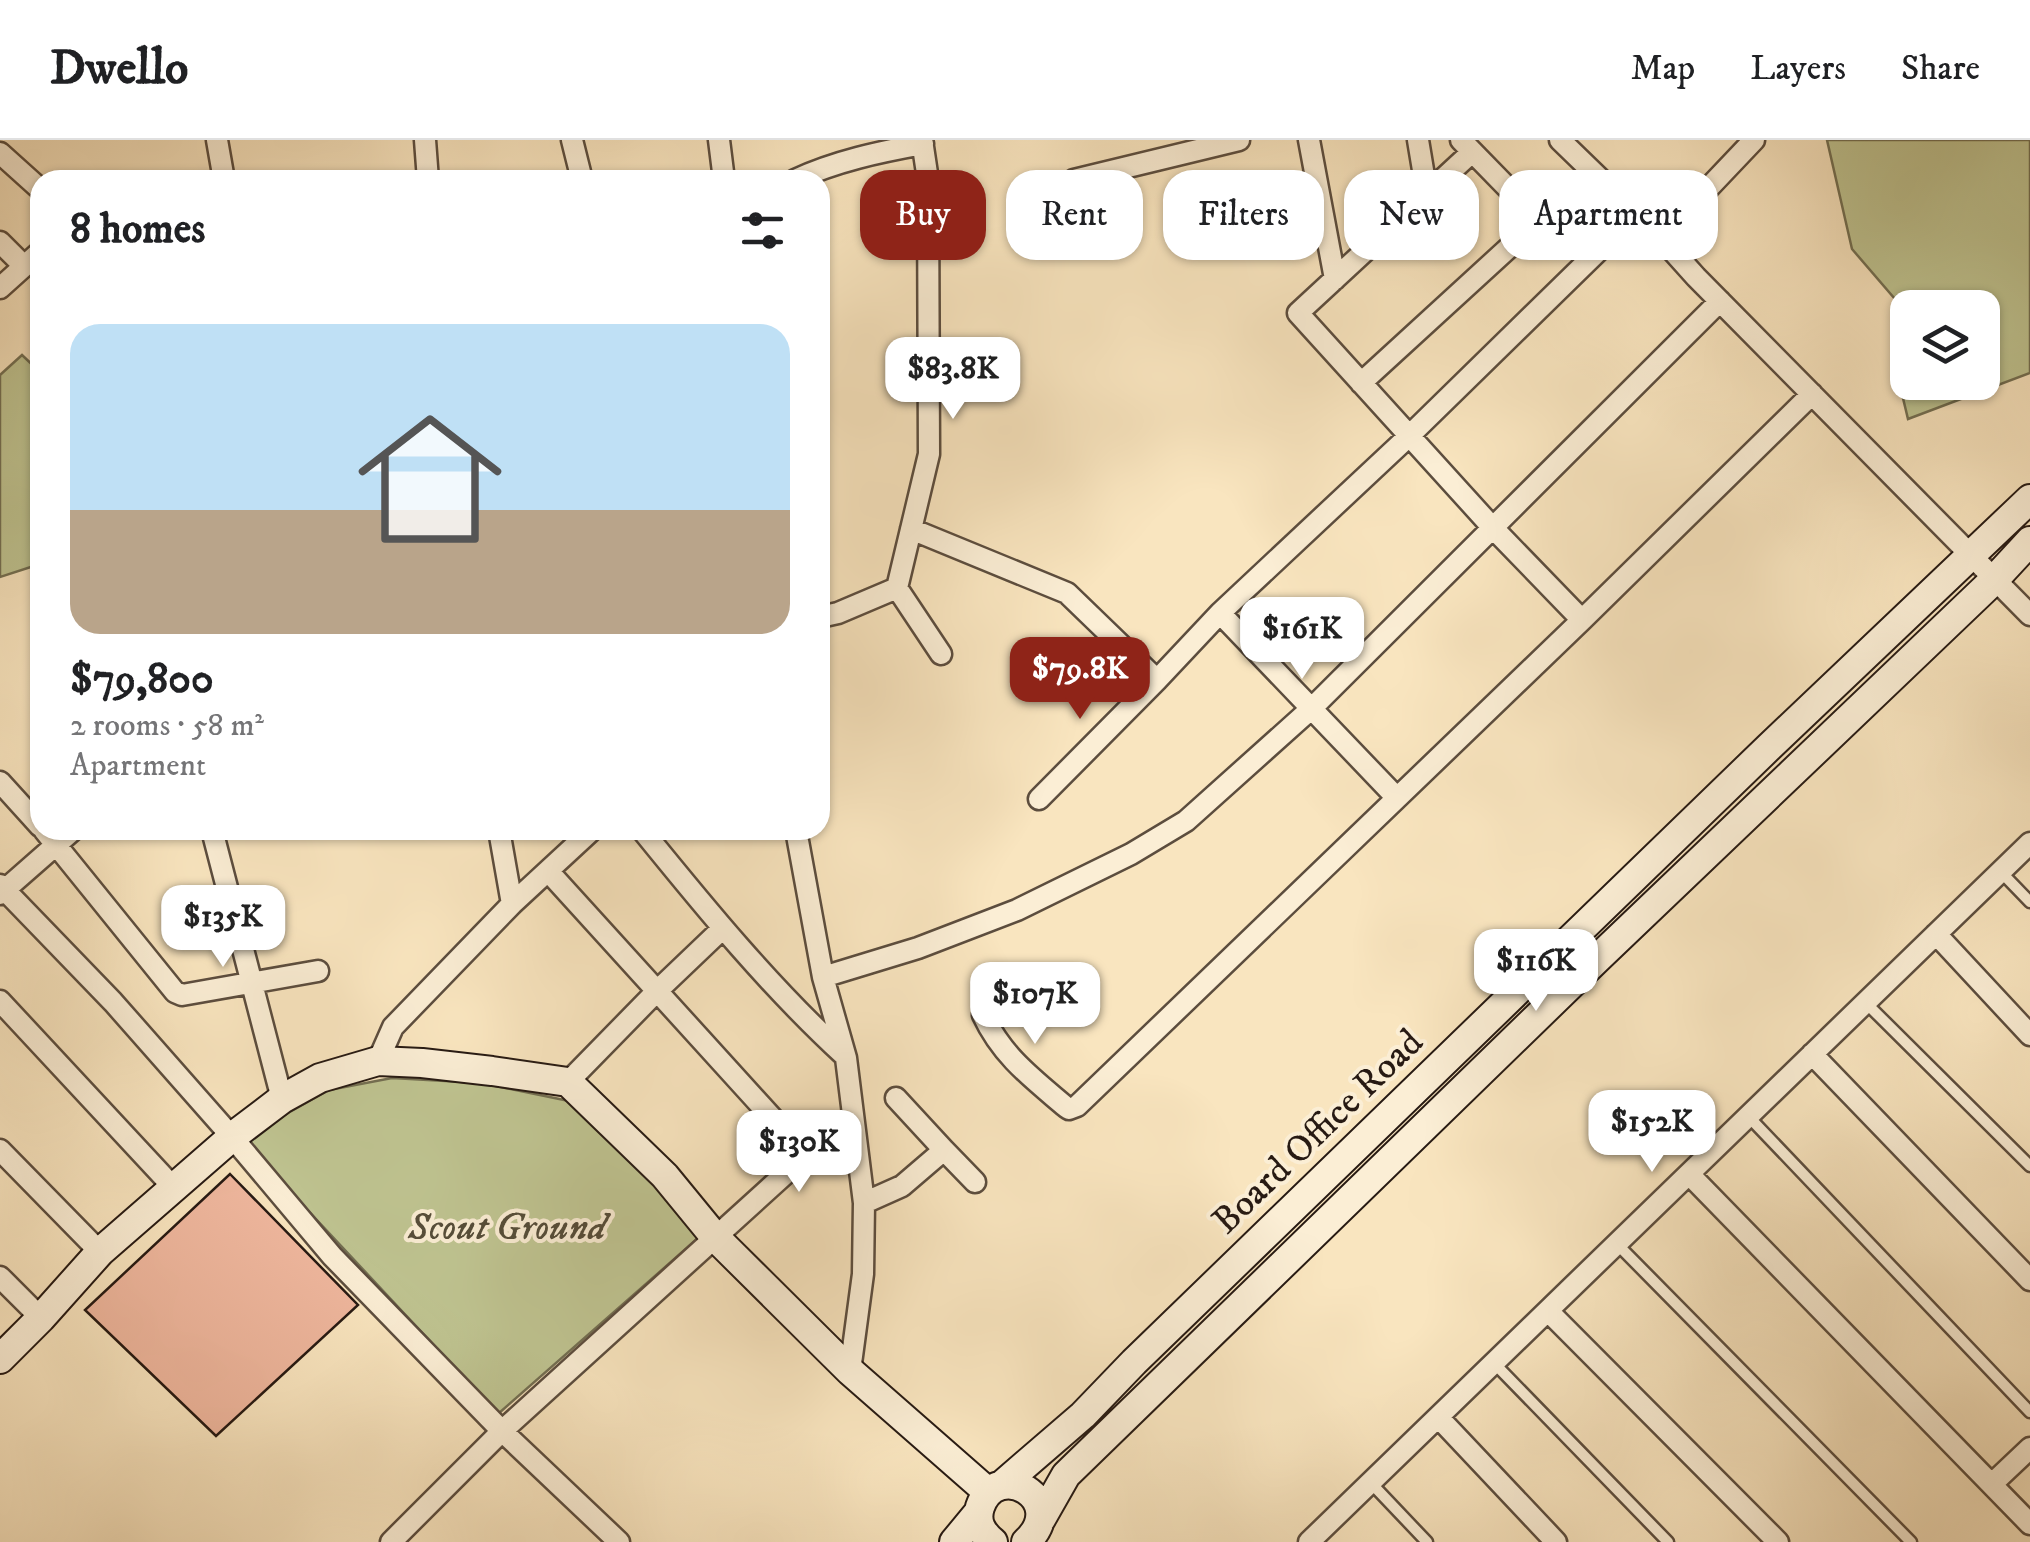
<!DOCTYPE html>
<meta charset="utf-8">
<style>
:root{--surface:#fff;--page:#f6f6f6;--text:#202124;--muted:#757577;--line:#e0e0e0;--accent:#8f2418}
body{margin:0;font-family:"IM FELL DW Pica",serif;background:var(--page);color:var(--text);height:100vh;display:flex;flex-direction:column;font-size:38px;white-space:nowrap}
*{box-sizing:border-box;margin:0}
p{font-size:32px;color:var(--muted)}
.icon{flex:none;width:55px;height:55px;fill:none;stroke:currentColor;stroke-width:2;stroke-linecap:round;stroke-linejoin:round}
.map{position:relative;flex:1;overflow:hidden}
.panel{position:absolute;left:30px;top:30px;width:800px;height:670px;display:flex;flex-direction:column;background:var(--surface);border-radius:30px;box-shadow:0 2px 8px #0004}
.panel>*{flex:none}
.banner{position:absolute;left:860px;top:30px;width:950px;height:90px;display:flex;gap:20px}
.buttons{position:absolute;left:1890px;top:150px;display:grid;gap:20px}
.buttons a{display:grid;place-items:center;width:110px;height:110px;border-radius:20px;background:var(--surface);box-shadow:0 2px 8px #0004;font-size:50px}
.price{position:absolute;translate:-50% -85px;padding:0 22px;border-radius:20px;background:#fff;color:#222;font-size:32px;line-height:65px;filter:drop-shadow(0 2px 5px #0008)}
.price::after{content:'';position:absolute;left:50%;top:60px;width:30px;height:22px;margin-left:-15px;background:inherit;clip-path:polygon(0 0,100% 0,50% 100%)}
.price.active{background:var(--accent);color:#fff}
ul{padding:0;list-style:none}
li{display:grid;align-content:center;gap:20px;height:530px;padding:0 40px}
li+li{border-top:2px solid var(--line)}
li span{display:grid;place-items:center;height:310px;border-radius:30px;color:#555}
li>.icon{margin-inline-start:auto}
span .icon{width:180px;height:180px;fill:#fffc;stroke-width:1}
li b{font-size:42px}
h2{display:flex;justify-content:space-between;align-items:center;height:120px;padding:0 40px;font-size:42px}
.tag{padding:0 35px;border-radius:30px;background:var(--surface);box-shadow:0 2px 8px #0004;font-size:35px;line-height:90px}
.tag.active{background:var(--accent);color:#fff}
header{display:flex;align-items:center;gap:60px;box-sizing:border-box;height:140px;padding:0 50px;background:var(--surface);border-bottom:2px solid var(--line)}
header strong{font-size:48px}
nav{display:flex;gap:55px;margin-inline-start:auto;font-size:35px}
.map>svg:first-child{display:block}
.green{fill:#bfc491;stroke:#736f52;stroke-width:2.5}
.building{fill:#efb79e;stroke:#271a13;stroke-width:2.5}
.lines{fill:none;stroke-linecap:round;stroke-linejoin:round}
.lane-casing{stroke:#5c4d3e;stroke-width:15}
.street-casing{stroke:#5c4d3e;stroke-width:25}
.secondary-casing{stroke:#271a13;stroke-width:32}
.lane{stroke:#fbeed5;stroke-width:10}
.street{stroke:#fbeed5;stroke-width:20}
.secondary{stroke:#fbeed5;stroke-width:28}
.labels{text-anchor:middle;dominant-baseline:central;stroke-width:8;stroke-linejoin:round;paint-order:stroke}
.street-label{font-size:38px;fill:#271a13;stroke:#fbeed5}
.park-label{font-size:38px;font-style:italic;fill:#554d39;stroke:#fbeed5}
</style>
<header>
<strong>Dwello</strong>
<nav><a>Map</a><a>Layers</a><a>Share</a></nav>
</header>
<div class="map">
<svg width="2030" height="1402" viewBox="0 0 2030 1402">
<rect width="100%" height="100%" fill="#f9e5bf"/>
<filter id="stains"><feTurbulence type="fractalNoise" baseFrequency=".002" numOctaves="4"/><feColorMatrix values="0 0 0 0 .2 0 0 0 0 .09 0 0 0 0 .02 0 0 0 .5 -.17"/></filter>
<radialGradient id="worn" r=".72"><stop offset=".6" stop-color="#630" stop-opacity="0"/><stop offset="1" stop-color="#630" stop-opacity=".3"/></radialGradient>
<!-- green -->
<path class="green" d="M1827,0H2030V233L1908,279L1897,233L1907,207L1908,242H1982V168H1908L1907,173L1852,109Z
M22,215L40,232V424L0,437V235Z
M392,938L481,943L569,961L705,1092L498,1274L244,1002L288,973L329,950Z"/>
<!-- building -->
<path class="building" d="M230,1034L358,1165L216,1296L85,1170Z"/>
<g class="lines">
<defs>
<path id="lane" d="M2001,732L2030,762
M1866,863L2030,1026
M1748,976L2030,1272
M1617,1104L1911,1402
M1494,1223L1668,1402
M1371,1343L1427,1402"/>
<path id="street" d="M217,0L224,40
M425,0L428,40
M572,0L582,40
M719,0L724,40
M1309,0L1335,139
M1418,0L1427,54
M1560,0L1661,98L1696,137L2030,475
M1472,12L1298,173L1493,388L1582,480
M0,13L40,49
M795,40C836,21 879,12 923,4
M1074,40L1239,0
M1661,98L1754,0
M0,102L24,126
M0,148L40,112
M1361,243L1539,80L1461,0
M911,389L1067,453L1157,540L1220,473L1397,658
M897,448L941,514
M1220,473L1409,296L1635,75
M820,477L838,473L897,448L929,314L928,40L922,0
M0,642L40,686
M1039,659L1157,540
M44,690L175,852L182,855L318,831
M212,690L282,959
M499,690L512,764
M642,690C706,769 770,847 845,916
M796,690L823,837L846,918L864,1063L863,1134L850,1231
M548,731L806,1015
M0,745L113,862L232,997L332,1116L502,1291L619,1402
M0,754L73,690
M1936,794L2030,895
M823,837L918,808L1017,770L1131,714L1186,681L1312,568L1720,161
M0,861L174,1048
M983,875C1002,916 1032,938 1066,967L1069,969L1077,966L1582,480L1812,254
M1812,914L2030,1140
M378,921L393,887L512,764L592,690
M568,942L656,852L722,789
M0,1010L100,1112
M944,1010L975,1042
M1689,1034L2030,1384
M864,1063L902,1046L944,1010L896,958
M0,1137L41,1178
M1548,1171L1778,1402
M1438,1277L1556,1402
M1993,1343L2030,1308
M391,1402L502,1291L806,1015L853,979
M1309,1402L2030,703"/>
<path id="secondary" d="M0,1219L41,1178L100,1112L232,997L282,959L320,938L378,921L422,923L492,931L568,942L665,1036L715,1097L850,1231L988,1352
M1003,1344L1083,1275L1134,1222L1768,608L2030,359
M1041,1379L1066,1335L1596,820L1994,440L2030,401
M954,1402L978,1373
M993,1402C982,1393 975,1382 980,1367C997,1317 1071,1360 1026,1402"/>
</defs>
<!-- lane casing -->
<use href="#lane" class="lane-casing"/>
<!-- street casing -->
<use href="#street" class="street-casing"/>
<!-- secondary casing -->
<use href="#secondary" class="secondary-casing"/>
<!-- lane -->
<use href="#lane" class="lane"/>
<!-- street -->
<use href="#street" class="street"/>
<!-- secondary -->
<use href="#secondary" class="secondary"/>
</g>
<g class="labels">
<!-- street labels -->
<g class="street-label">
<text transform="translate(1318 992) rotate(-44)">Board Office Road</text>
</g>
<!-- park labels -->
<g class="park-label">
<text x="507" y="1088">Scout Ground</text>
</g>
</g>
<rect width="100%" height="100%" filter="url(#stains)"/>
<rect width="100%" height="100%" fill="url(#worn)"/>
</svg>
<div class="buttons">
<a><svg class="icon" aria-label="layers" viewBox="0 0 24 24"><path d="M12 4l9 5-9 5-9-5zM3 14l9 5 9-5"/></svg></a>
</div>
<b class="price" style="left:953px;top:282px">$83.8K</b>
<b class="price" style="left:1302px;top:542px">$161K</b>
<b class="price active" style="left:1080px;top:582px">$79.8K</b>
<b class="price" style="left:223px;top:830px">$135K</b>
<b class="price" style="left:1536px;top:874px">$116K</b>
<b class="price" style="left:1035px;top:907px">$107K</b>
<b class="price" style="left:1652px;top:1035px">$152K</b>
<b class="price" style="left:799px;top:1055px">$130K</b>
<div class="banner">
<a class="tag active">Buy</a>
<a class="tag">Rent</a>
<a class="tag">Filters</a>
<a class="tag">New</a>
<a class="tag">Apartment</a>
</div>
<section class="panel">
<h2>8 homes<svg class="icon" aria-label="filters" viewBox="0 0 24 24"><path d="M4 7h16M4 17h16"/><circle cx="9" cy="7" r="2"/><circle cx="15" cy="17" r="2"/></svg></h2>
<ul>
<li><span style="background:linear-gradient(#bfe0f5 60%,#b9a48a 0)"><svg class="icon" aria-label="home" viewBox="0 0 24 24"><path d="M3 11l9-7 9 7M6 9v11h12V9"/></svg></span><div><b>$79,800</b><p>2 rooms · 58 m²</p><p>Apartment</p></div></li>
</ul>
</section>
</div>
